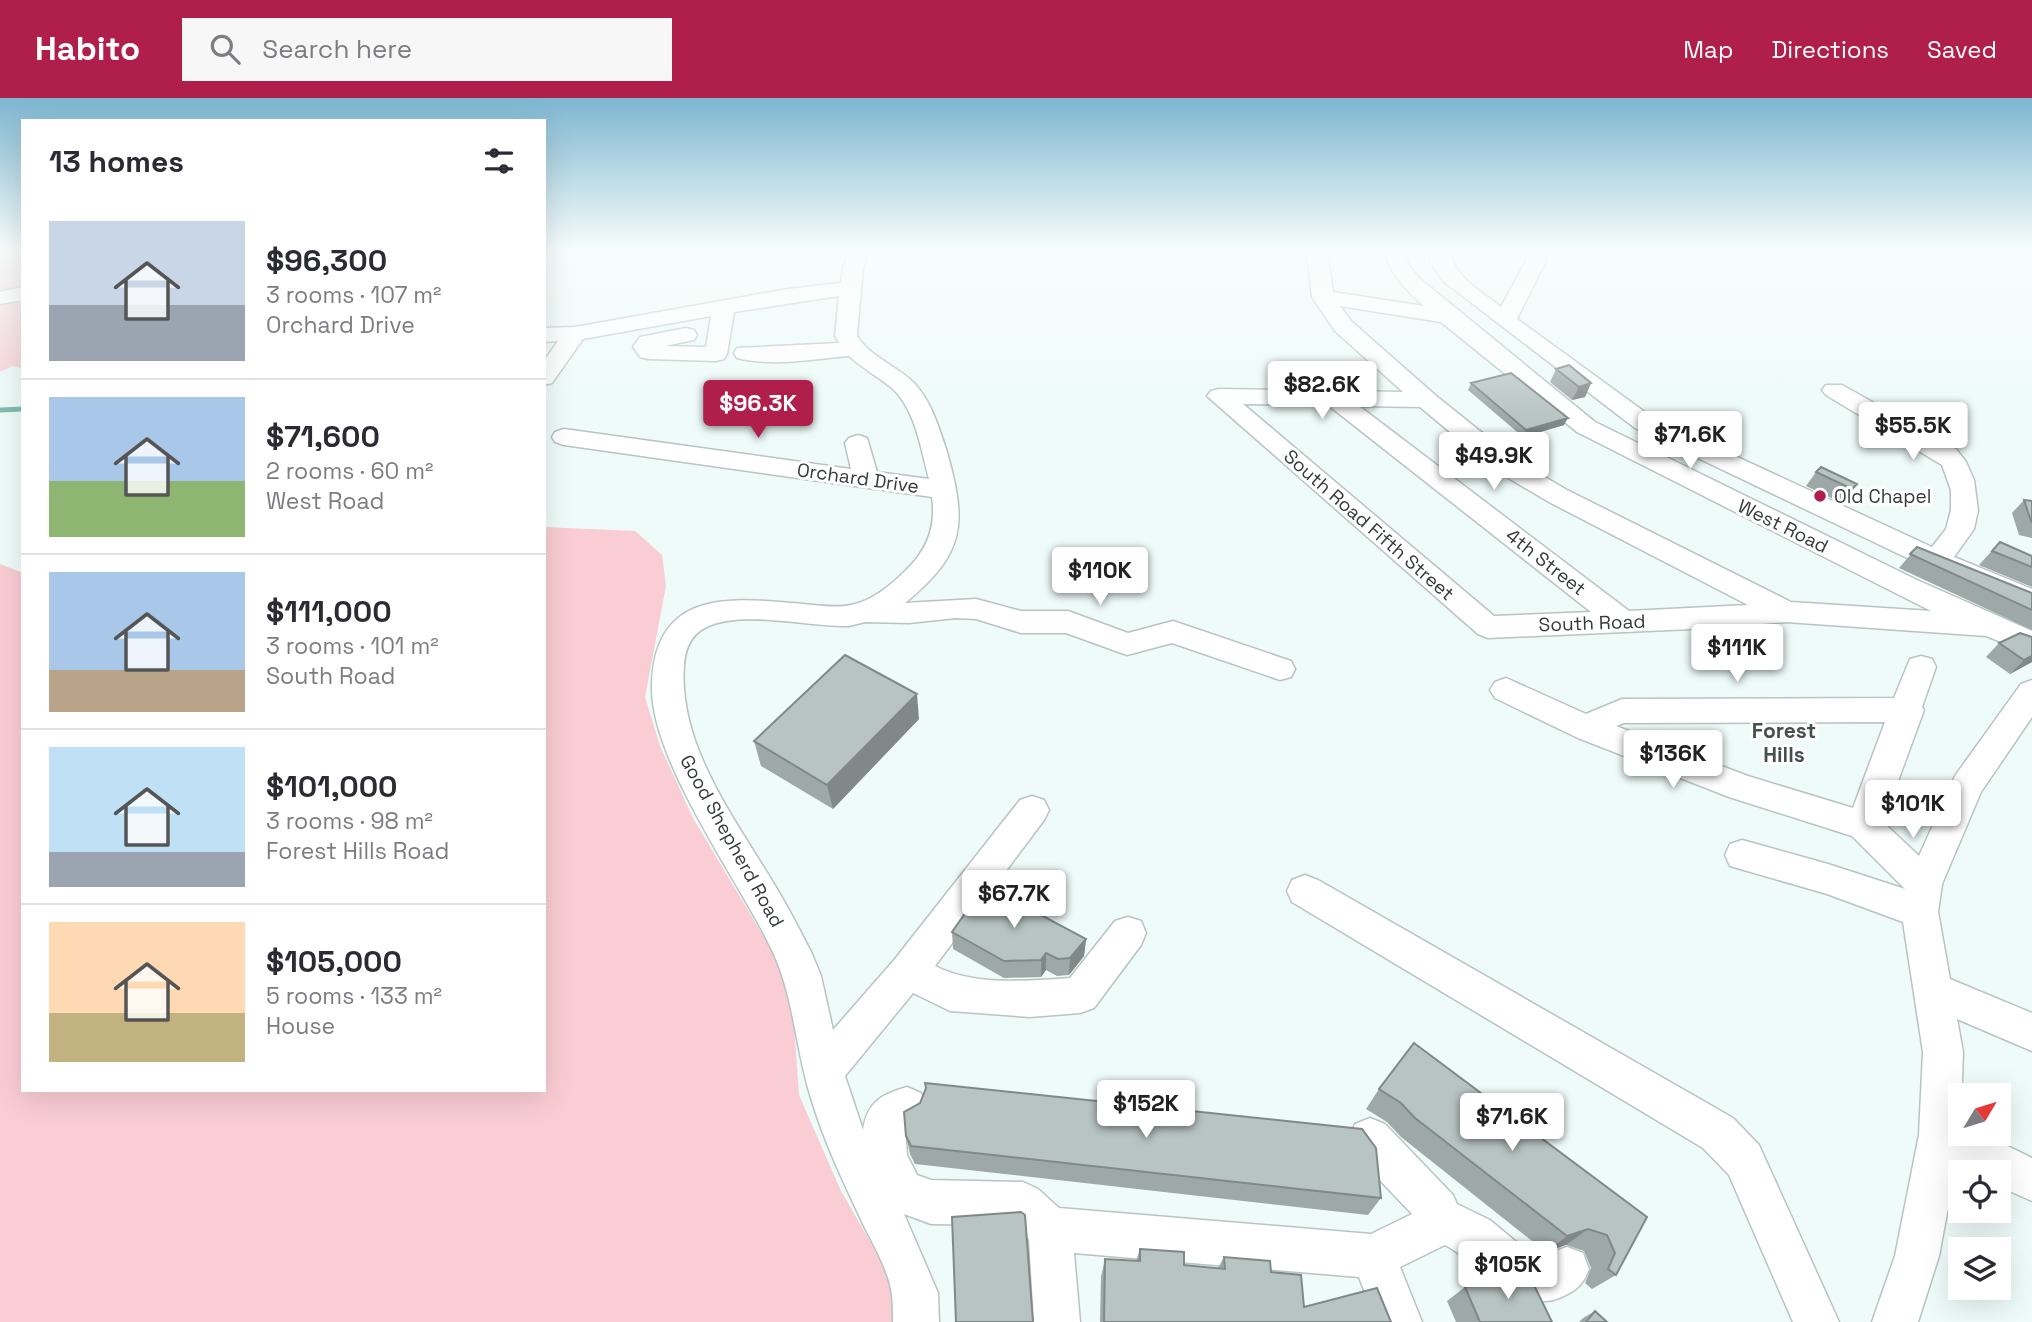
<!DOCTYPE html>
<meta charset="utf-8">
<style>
:root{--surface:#fff;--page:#f7f7f7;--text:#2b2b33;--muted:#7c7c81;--line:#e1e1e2;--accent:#b01e4b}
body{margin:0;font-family:"Space Grotesk",sans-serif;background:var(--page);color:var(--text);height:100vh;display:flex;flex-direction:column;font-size:26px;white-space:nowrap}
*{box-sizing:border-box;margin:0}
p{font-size:23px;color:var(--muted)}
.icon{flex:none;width:38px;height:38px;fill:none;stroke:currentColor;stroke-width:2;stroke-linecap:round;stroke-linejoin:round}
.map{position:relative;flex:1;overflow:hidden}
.drawer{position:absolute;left:21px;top:21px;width:525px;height:973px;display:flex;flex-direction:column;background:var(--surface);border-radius:0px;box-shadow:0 7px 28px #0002}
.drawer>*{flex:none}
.needle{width:46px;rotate:52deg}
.fabs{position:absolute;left:1948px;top:985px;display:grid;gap:14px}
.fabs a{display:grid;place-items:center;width:63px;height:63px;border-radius:0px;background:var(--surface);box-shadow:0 7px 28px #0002;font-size:35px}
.price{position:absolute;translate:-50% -60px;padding:0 16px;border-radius:7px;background:#fff;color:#222;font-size:23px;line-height:46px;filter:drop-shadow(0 2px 4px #0008)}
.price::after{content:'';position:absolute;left:50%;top:42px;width:21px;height:16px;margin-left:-10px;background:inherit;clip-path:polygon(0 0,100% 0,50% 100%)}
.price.on{background:var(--accent);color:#fff}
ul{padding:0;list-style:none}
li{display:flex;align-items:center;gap:21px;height:175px;padding:0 28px}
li+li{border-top:2px solid var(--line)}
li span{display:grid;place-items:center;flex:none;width:196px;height:140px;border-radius:0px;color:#555}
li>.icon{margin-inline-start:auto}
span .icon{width:84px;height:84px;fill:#fffc;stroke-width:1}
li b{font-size:30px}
h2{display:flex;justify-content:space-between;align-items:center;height:84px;padding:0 28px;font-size:30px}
header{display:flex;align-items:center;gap:42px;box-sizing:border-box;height:98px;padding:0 35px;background:var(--accent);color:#fff}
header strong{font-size:33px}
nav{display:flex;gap:38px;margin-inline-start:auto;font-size:24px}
.search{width:490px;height:63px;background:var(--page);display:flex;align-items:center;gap:18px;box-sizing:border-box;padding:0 24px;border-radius:0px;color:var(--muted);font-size:26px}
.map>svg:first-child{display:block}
.green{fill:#f9cdd3}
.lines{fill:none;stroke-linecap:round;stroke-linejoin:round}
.stream{stroke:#7cb8ad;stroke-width:5}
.minor-casing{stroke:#b7c4c1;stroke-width:3}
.minor{fill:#fff;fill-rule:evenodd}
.wall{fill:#9ea9a7}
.shaded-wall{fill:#818988}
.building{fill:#b8c4c2;stroke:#818988;stroke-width:2}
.poi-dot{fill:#b01e4b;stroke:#fff;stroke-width:2.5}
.labels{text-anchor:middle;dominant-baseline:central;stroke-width:6;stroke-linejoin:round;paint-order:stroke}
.street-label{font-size:19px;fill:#363b3a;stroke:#fff}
.poi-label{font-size:19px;fill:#363b3a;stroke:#fff;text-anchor:start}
.neighbourhood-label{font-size:21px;font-weight:bold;fill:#454f4d;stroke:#fff}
</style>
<header>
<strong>Habito</strong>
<div class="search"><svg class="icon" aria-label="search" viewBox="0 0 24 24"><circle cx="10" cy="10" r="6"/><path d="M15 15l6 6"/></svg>Search here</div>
<nav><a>Map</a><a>Directions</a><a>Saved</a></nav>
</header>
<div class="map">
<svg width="2032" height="1224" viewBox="0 0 2032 1224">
<rect width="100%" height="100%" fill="#eefbf8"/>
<!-- green -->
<path class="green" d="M0,151H23V271L13,268L0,274Z
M544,429L635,433L662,457L666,488L645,599L660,648L693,720L777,861L794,926L799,997L841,1093L894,1185L907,1224H0V466L23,475V992H544Z"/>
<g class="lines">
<!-- stream -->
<path class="stream" d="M0,312L23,311"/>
<defs>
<path id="minor" d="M850,151H870L863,170L857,238C871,260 898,268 915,286C932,305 939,330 947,354C967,426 966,455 905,505L976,501L1021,513H1068L1128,535L1173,523L1291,563L1295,571L1291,579L1280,582L1172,545L1127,557L1066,535H1021L976,521L956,520L909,525L865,524L849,528C808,529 749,513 711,527C692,534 685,549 684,568C678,647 735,721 774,786C788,809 800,832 812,856L821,878L833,932L895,861L1020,702L1032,698L1044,702L1049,712L1044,722L935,868C974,888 1027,883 1070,880L1115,823L1128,819L1141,823L1146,835L1141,847L1094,910L1080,915L1030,919L950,913L913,895L845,978L863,1032C867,1004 882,996 907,989L921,995L927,1009L921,1023L905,1032L907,1057L917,1077L931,1082L1023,1084L1038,1091L1059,1110L1371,1136L1412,1116L1355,1056L1349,1041L1355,1026L1370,1020L1385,1026L1453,1097L1457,1106L1490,1122L1521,1148L1540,1159L1567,1149L1583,1155L1589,1171C1583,1187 1576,1193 1559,1200C1518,1217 1478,1164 1445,1147L1400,1169L1422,1224H1376L1359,1179L1074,1155L1080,1224H1034L1029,1141L1014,1127L931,1126L904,1116L938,1195L939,1224H893C893,1215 893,1206 892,1197C889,1173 874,1148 863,1126C844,1085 824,1044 811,1000C795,950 794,895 770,848C737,780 649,660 652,586C655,497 721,498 791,505C810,506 832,511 851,507C873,503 895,484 910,468C929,448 936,426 932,399L564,347L555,344L552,339L555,334L564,331L851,371L845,345L849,340L858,337L867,340L877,374L929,381C921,352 916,313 893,291C879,279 863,271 849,258C813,261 773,269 737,260L734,255L737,250L839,245L835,238L839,198L734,214L727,256L724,261L716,263L648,261L640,259L633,249L640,239L686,230L694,232L697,237L694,242L665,248L706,249L711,218L583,241L552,285L544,287V263L558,243L544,244V230L575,229L788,191L841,185L843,170Z
M1307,151H1327L1333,194L1424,208C1405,191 1389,175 1384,151H1404L1409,168L1419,180L1595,324L1917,482L2032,533V556L1986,538L1786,524L1714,530L1488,540L1478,536L1207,298L1211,293L1219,291L1403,294L1335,233L1312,199ZM1340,208L1441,224L1577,334L1931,513L1791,504L1567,392L1516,362L1435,297L1351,223ZM1243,306L1328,307L1591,514L1494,518ZM1359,308L1420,309L1498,374L1549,404L1748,507L1629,513Z
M1430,151H1450C1452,178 1481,193 1501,209L1526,163L1527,151H1547L1546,163L1517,221L1653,320L1932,449L1946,431L1951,412V392L1942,367L1826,297L1822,292L1826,287H1842L1956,351L1966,364L1974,382L1978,412L1974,431L1954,459L2032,491V512L1926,469L1635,330L1443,183L1430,163Z
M23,189V202L0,206V194Z
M1921,558L1932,561L1936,569L1922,609L1924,612L1883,724L1919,758L1955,678L2021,586L2032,582V619L1981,694L1942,786L1938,814L1950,881L2032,915V953L1957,921L1963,954L1960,1036H1983L2032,1060V1103L1998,1088V1074H1971L1956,1067L1939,1158L1918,1224H1872L1895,1158L1919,1037L1923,954L1903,824L1827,796L1730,768L1725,757L1730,746L1742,742L1828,766L1905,791L1852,738L1729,699L1578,640L1495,600L1490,592L1495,584L1506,580L1586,616L1622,601L1894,600L1910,561ZM1885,624L1853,710L1748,678L1616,628L1624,625Z
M1305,777L1318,782L1733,1020L1759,1047L1839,1224H1793L1729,1077L1703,1050L1292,804L1287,793L1292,782Z"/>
</defs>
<!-- minor casing -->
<use href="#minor" class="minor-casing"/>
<!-- minor -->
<use href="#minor" class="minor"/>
</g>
<!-- wall -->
<path class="wall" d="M1556,271L1591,285L1585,299L1572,302L1550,284Z
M1471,285L1564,327L1523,339L1468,292Z
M1816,374L1857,386L1842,405L1806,388Z
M2024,402L2032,403V440L2019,437L2012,415Z
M2000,444L2032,458V489L1979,467Z
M1917,449L2032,495V532L1899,470Z
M2032,539V564L2010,576L1986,559L1999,545Z
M919,621L833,711L761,668L754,643Z
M952,834L1086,841L1084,858L1069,877L1057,878L1046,872L1041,879L1004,880L953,851Z
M925,985L1381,1100L1368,1117L915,1066L910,1056L906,1038L926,991Z
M1379,991L1647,1119L1616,1177L1592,1191L1585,1185L1591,1170L1584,1153L1566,1147L1546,1154L1401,1039L1387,1024L1366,1011Z
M1140,1151L1184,1167L1218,1170L1224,1159L1271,1174L1304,1209L1391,1224H1100L1101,1179L1105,1161L1136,1163Z
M1465,1189L1552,1224H1456L1447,1203Z
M1595,1213L1607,1224H1579L1583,1220Z"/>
<!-- shaded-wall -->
<path class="shaded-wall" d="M1591,285L1585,299L1572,302L1579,289Z
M1568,320L1564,327L1523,339L1526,332Z
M1857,386L1847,400L1842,405L1852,391Z
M2032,558V564L2010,576L2024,562Z
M917,596L919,621L833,711L827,687Z
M1086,841L1084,858L1069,877L1070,860Z
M1046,855V872L1041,879V862Z
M1588,1131L1566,1147L1546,1154L1567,1138Z"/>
<!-- building -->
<path class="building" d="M1569,267L1591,285L1579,289L1556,271Z
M1511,275L1568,320L1526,332L1471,285Z
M1821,369L1857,386L1852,391L1816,374Z
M2024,402L2032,403V424L2031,423Z
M2000,444L2032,458V469L1992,453Z
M1917,449L2032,495V512L1910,456Z
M2020,535L2032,539V558L2024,562L1999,545Z
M845,557L917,596L827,687L754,643Z
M985,787L1086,841L1070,860L1058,861L1046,855L1041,862L1004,863L952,834Z
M1414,945L1647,1119L1616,1177L1608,1171L1615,1155L1607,1137L1588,1131L1567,1138L1415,1020L1401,1005L1379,991Z
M925,985L1362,1031L1376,1050L1381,1100L911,1048L906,1038L904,1014L920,1005L926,990Z
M1021,1114L1025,1117L1033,1224H956L952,1119Z
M1140,1151L1184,1154V1167L1225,1171L1224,1159L1270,1163L1271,1174L1301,1177L1304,1209L1377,1190L1391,1224H1104L1105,1161L1140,1163Z
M1520,1175L1532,1183L1552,1224H1480L1465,1189Z
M1595,1213L1607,1224H1586Z"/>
<!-- sky -->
<linearGradient id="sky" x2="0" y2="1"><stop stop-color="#7db6d0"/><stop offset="0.47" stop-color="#f7fdfc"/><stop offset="1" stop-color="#f7fdfc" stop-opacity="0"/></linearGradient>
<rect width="2032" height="322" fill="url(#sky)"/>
<!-- markers -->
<circle class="poi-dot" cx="1820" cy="398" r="7"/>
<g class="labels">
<!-- street labels -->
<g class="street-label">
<text transform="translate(858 380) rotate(8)">Orchard Drive</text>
<text transform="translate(1369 427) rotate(41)">South Road Fifth Street</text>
<text transform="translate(1783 428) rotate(26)">West Road</text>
<text transform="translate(1546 464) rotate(38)">4th Street</text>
<text transform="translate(1592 525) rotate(-2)">South Road</text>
<text transform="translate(732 743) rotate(61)">Good Shepherd Road</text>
</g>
<!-- poi labels -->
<g class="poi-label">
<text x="1834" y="398">Old Chapel</text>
</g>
<!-- neighbourhood labels -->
<g class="neighbourhood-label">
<text x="1784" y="632">Forest<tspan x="1784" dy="24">Hills</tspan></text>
</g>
</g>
</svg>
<div class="fabs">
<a><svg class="needle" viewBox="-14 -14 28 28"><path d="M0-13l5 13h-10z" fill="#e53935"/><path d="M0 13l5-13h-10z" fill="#7c7c81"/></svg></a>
<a><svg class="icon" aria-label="locate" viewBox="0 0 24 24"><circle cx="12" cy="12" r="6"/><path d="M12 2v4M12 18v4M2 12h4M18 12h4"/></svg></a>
<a><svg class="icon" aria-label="layers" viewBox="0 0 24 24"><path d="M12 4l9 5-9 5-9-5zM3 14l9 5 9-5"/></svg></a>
</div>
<b class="price" style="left:1322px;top:323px">$82.6K</b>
<b class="price on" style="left:758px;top:342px">$96.3K</b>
<b class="price" style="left:1913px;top:364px">$55.5K</b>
<b class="price" style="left:1690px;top:373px">$71.6K</b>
<b class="price" style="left:1494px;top:394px">$49.9K</b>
<b class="price" style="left:1100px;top:509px">$110K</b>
<b class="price" style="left:1737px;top:586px">$111K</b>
<b class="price" style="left:1673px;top:692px">$136K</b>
<b class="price" style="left:1913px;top:742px">$101K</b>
<b class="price" style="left:1014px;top:832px">$67.7K</b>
<b class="price" style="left:1146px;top:1042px">$152K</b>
<b class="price" style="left:1512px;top:1055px">$71.6K</b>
<b class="price" style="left:1508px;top:1203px">$105K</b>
<section class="drawer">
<h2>13 homes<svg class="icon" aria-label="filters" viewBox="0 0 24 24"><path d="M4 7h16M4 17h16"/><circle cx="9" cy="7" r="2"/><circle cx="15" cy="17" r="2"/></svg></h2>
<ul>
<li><span style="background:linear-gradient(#c9d6e8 60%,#9aa5b1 0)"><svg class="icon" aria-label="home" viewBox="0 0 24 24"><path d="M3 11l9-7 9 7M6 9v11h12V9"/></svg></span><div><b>$96,300</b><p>3 rooms · 107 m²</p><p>Orchard Drive</p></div></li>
<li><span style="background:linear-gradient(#a9c7e8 60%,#8fb573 0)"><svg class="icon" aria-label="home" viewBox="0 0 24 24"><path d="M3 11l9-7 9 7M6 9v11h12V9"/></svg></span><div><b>$71,600</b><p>2 rooms · 60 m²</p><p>West Road</p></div></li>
<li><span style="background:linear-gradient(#a9c7e8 70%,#b9a48a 0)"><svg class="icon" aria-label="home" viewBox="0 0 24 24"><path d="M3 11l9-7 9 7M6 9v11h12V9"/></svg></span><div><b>$111,000</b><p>3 rooms · 101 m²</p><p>South Road</p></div></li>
<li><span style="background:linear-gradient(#bfe0f5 75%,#9aa5b1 0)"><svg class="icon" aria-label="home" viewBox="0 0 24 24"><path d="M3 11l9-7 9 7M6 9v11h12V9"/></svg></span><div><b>$101,000</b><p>3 rooms · 98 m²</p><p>Forest Hills Road</p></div></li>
<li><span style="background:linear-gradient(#ffd9b3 65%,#c2b280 0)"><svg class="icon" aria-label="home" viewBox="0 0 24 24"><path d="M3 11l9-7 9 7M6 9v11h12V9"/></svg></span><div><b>$105,000</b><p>5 rooms · 133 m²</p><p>House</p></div></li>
</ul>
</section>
</div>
